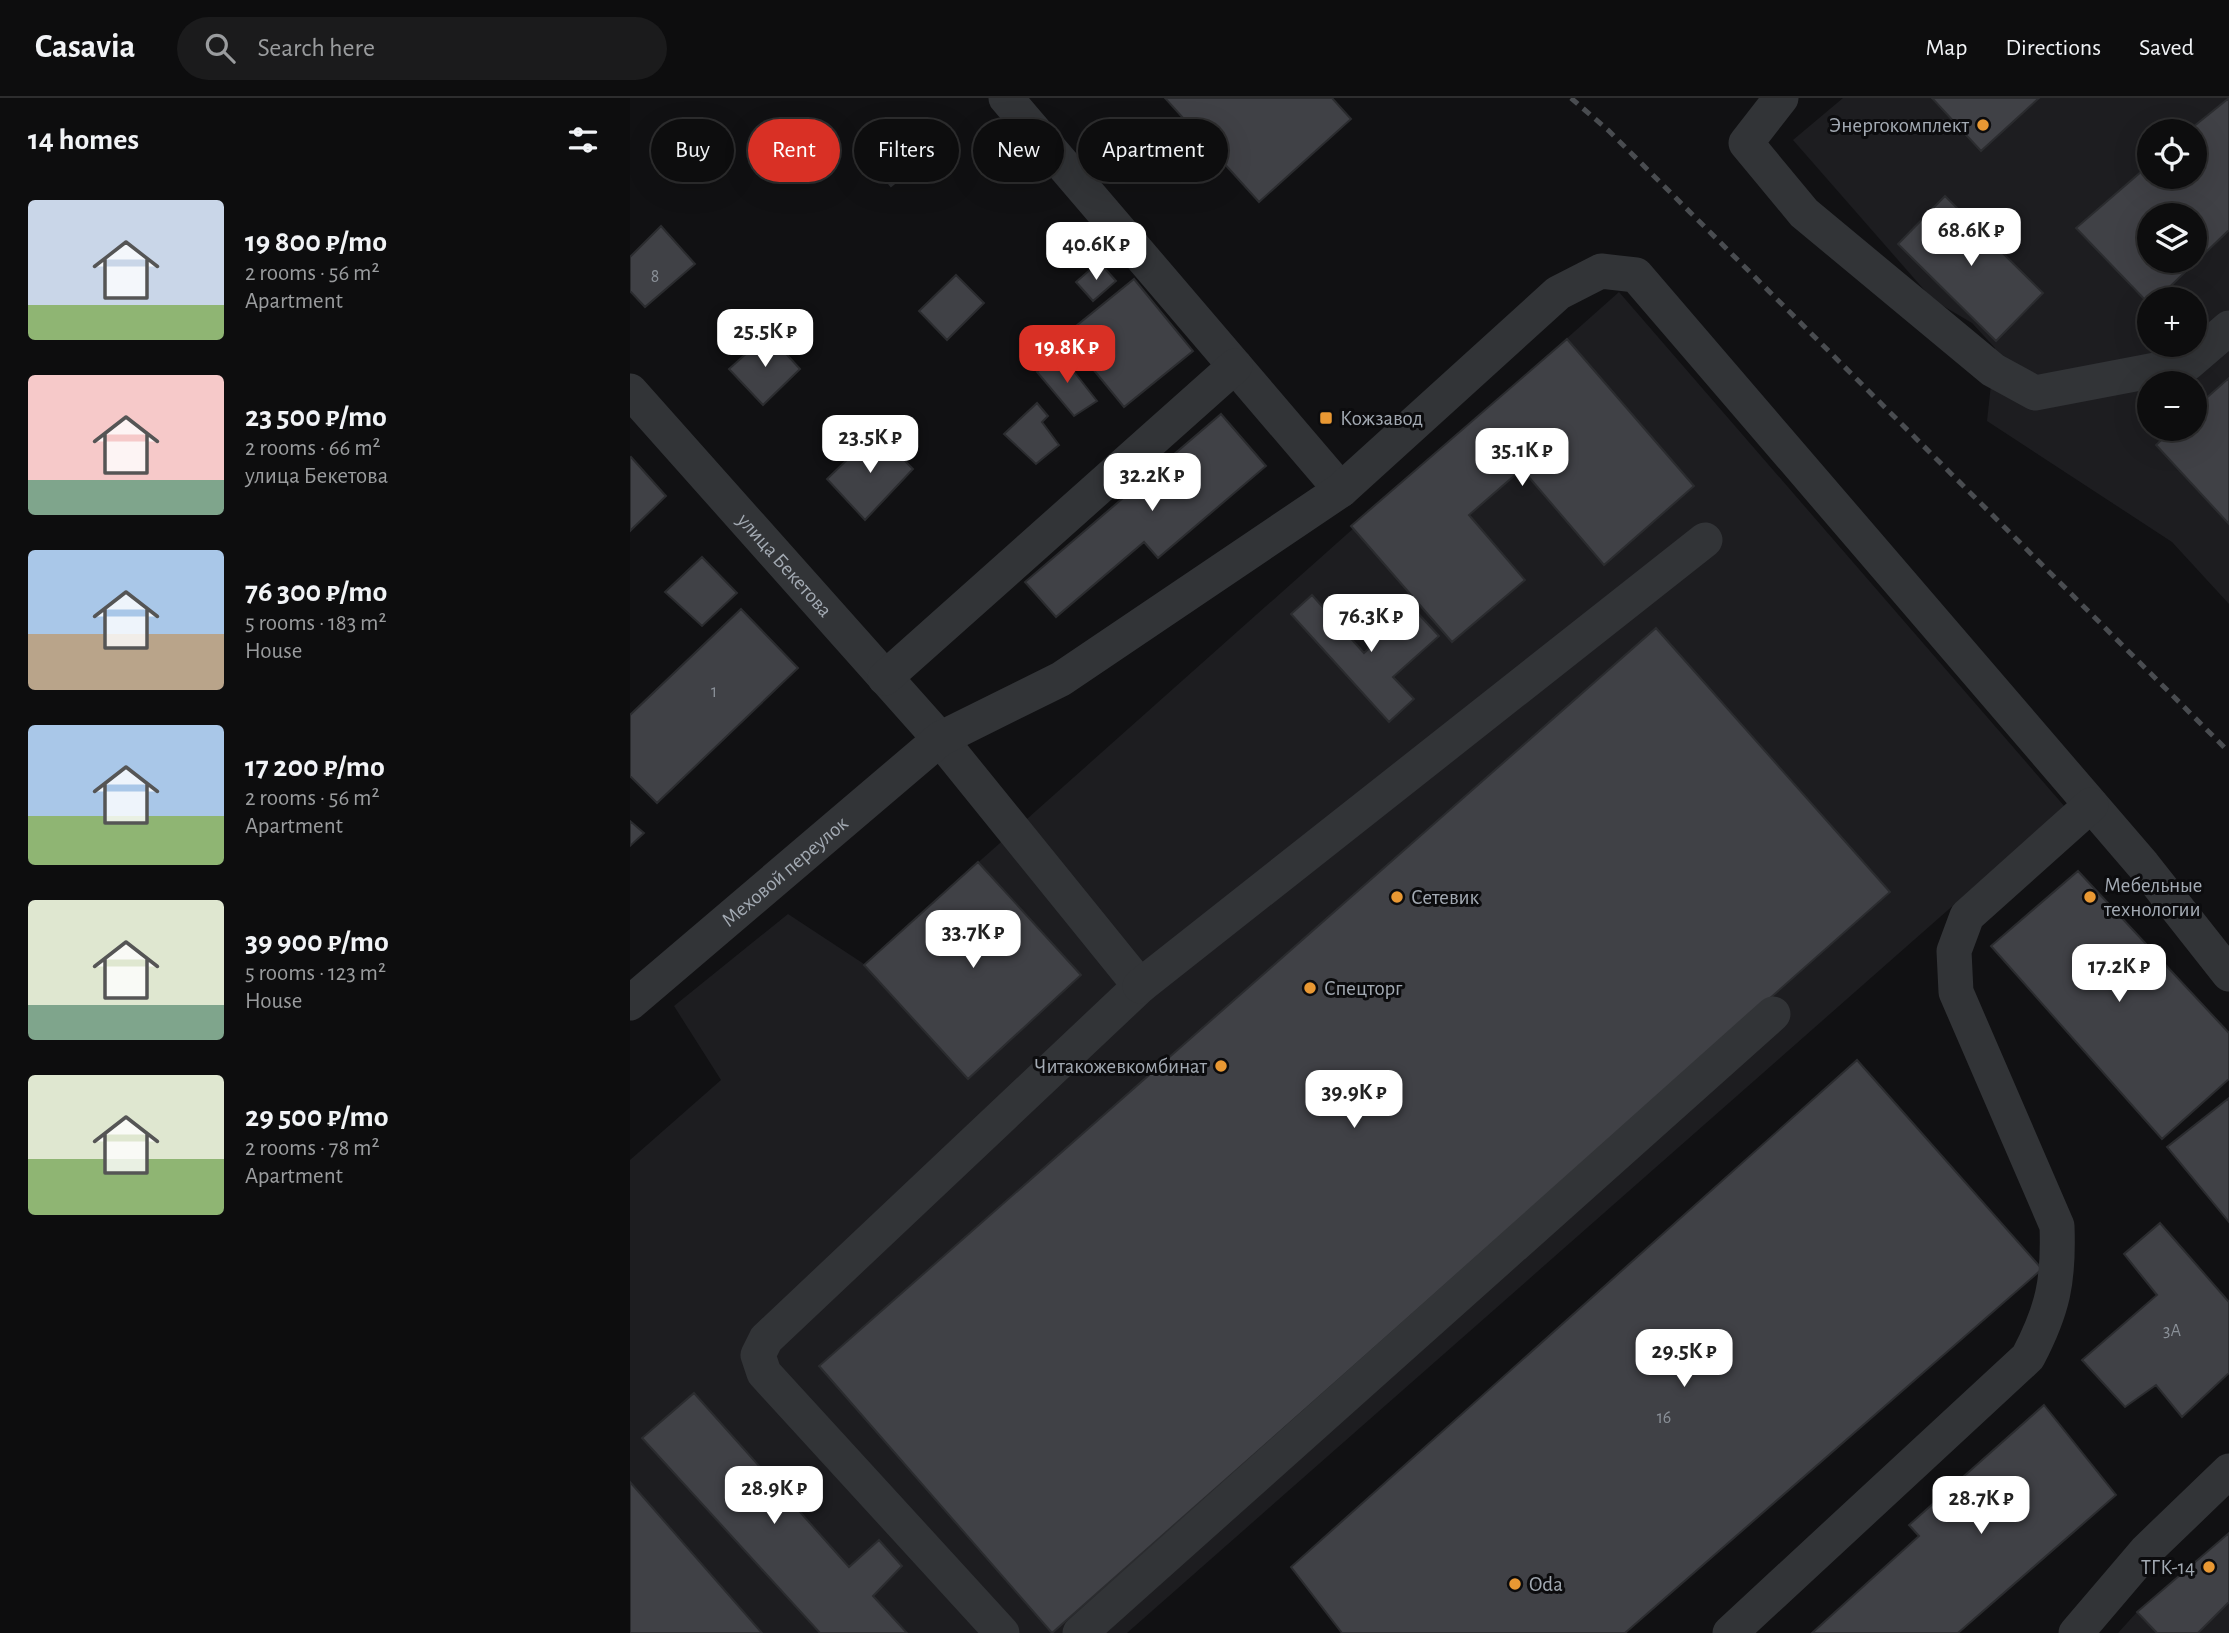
<!DOCTYPE html>
<meta charset="utf-8">
<style>
:root{--surface:#0d0d0e;--page:#1b1b1c;--text:#f1f3f6;--muted:#9a9c9e;--line:#2d2d2e;--accent:#d93025}
body{margin:0;font-family:"Alegreya Sans",sans-serif;background:var(--page);color:var(--text);height:100vh;display:flex;flex-direction:column;font-size:26px;white-space:nowrap}
*{box-sizing:border-box;margin:0}
p{font-size:23px;color:var(--muted)}
.icon{flex:none;width:38px;height:38px;fill:none;stroke:currentColor;stroke-width:2;stroke-linecap:round;stroke-linejoin:round}
.map{position:relative;flex:1;overflow:hidden}
.panel{display:flex;flex-direction:column;background:var(--surface);width:630px}
.panel>*{flex:none}
.hud{position:absolute;left:21px;top:21px;width:665px;height:63px;display:flex;gap:14px}
.buttons{position:absolute;left:1507px;top:21px;display:grid;gap:14px}
.buttons a{display:grid;place-items:center;width:70px;height:70px;border-radius:50%;background:var(--surface);box-shadow:0 7px 28px #0002,0 0 0 2px var(--line);font-size:35px}
.price{position:absolute;translate:-50% -60px;padding:0 16px;border-radius:14px;background:#fff;color:#222;font-size:23px;line-height:46px;filter:drop-shadow(0 2px 4px #0008)}
.price::after{content:'';position:absolute;left:50%;top:42px;width:21px;height:16px;margin-left:-10px;background:inherit;clip-path:polygon(0 0,100% 0,50% 100%)}
.price.selected{background:var(--accent);color:#fff}
ul{padding:0;list-style:none}
li{display:flex;align-items:center;gap:21px;height:175px;padding:0 28px}
li span{display:grid;place-items:center;flex:none;width:196px;height:140px;border-radius:7px;color:#555}
li>.icon{margin-inline-start:auto}
span .icon{width:84px;height:84px;fill:#fffc;stroke-width:1}
li b{font-size:30px}
h2{display:flex;justify-content:space-between;align-items:center;height:84px;padding:0 28px;font-size:30px}
.chip{padding:0 24px;border-radius:32px;background:var(--surface);box-shadow:0 7px 28px #0002,0 0 0 2px var(--line);font-size:24px;line-height:63px}
.chip.selected{background:var(--accent);color:#fff}
header{display:flex;align-items:center;gap:42px;box-sizing:border-box;height:98px;padding:0 35px;background:var(--surface);border-bottom:2px solid var(--line)}
header strong{font-size:33px}
nav{display:flex;gap:38px;margin-inline-start:auto;font-size:24px}
.search{width:490px;height:63px;background:var(--page);display:flex;align-items:center;gap:18px;box-sizing:border-box;padding:0 24px;border-radius:38px;color:var(--muted);font-size:26px}
main{display:flex;flex:1;min-height:0}
.map>svg:first-child{display:block}
.built{fill:#1d1d20;fill-rule:evenodd}
.building{fill:#404146;stroke:#2b2c2f;stroke-width:2;fill-rule:evenodd}
.lines{fill:none;stroke-linecap:round;stroke-linejoin:round}
.minor{stroke:#323437;stroke-width:35}
.rail{stroke:#494c50;stroke-width:5;stroke-dasharray:9 7;stroke-linecap:butt}
.poi-dot{fill:#e99833;stroke:#0c0c0e;stroke-width:2.5}
.labels{text-anchor:middle;dominant-baseline:central;stroke-width:6;stroke-linejoin:round;paint-order:stroke}
.number-label{font-size:18px;fill:#8a9098}
.poi-label{font-size:21px;fill:#a3aab3;stroke:#0c0c0e;text-anchor:start}
.street-label{font-size:21px;fill:#a3aab3;stroke:#0c0c0e}
</style>
<header>
<strong>Casavia</strong>
<div class="search"><svg class="icon" aria-label="search" viewBox="0 0 24 24"><circle cx="10" cy="10" r="6"/><path d="M15 15l6 6"/></svg>Search here</div>
<nav><a>Map</a><a>Directions</a><a>Saved</a></nav>
</header>
<main>
<section class="panel">
<h2>14 homes<svg class="icon" aria-label="filters" viewBox="0 0 24 24"><path d="M4 7h16M4 17h16"/><circle cx="9" cy="7" r="2"/><circle cx="15" cy="17" r="2"/></svg></h2>
<ul>
<li><span style="background:linear-gradient(#c9d6e8 75%,#8fb573 0)"><svg class="icon" aria-label="home" viewBox="0 0 24 24"><path d="M3 11l9-7 9 7M6 9v11h12V9"/></svg></span><div><b>19 800 ₽/mo</b><p>2 rooms · 56 m²</p><p>Apartment</p></div></li>
<li><span style="background:linear-gradient(#f6c9c9 75%,#7fa58c 0)"><svg class="icon" aria-label="home" viewBox="0 0 24 24"><path d="M3 11l9-7 9 7M6 9v11h12V9"/></svg></span><div><b>23 500 ₽/mo</b><p>2 rooms · 66 m²</p><p>улица Бекетова</p></div></li>
<li><span style="background:linear-gradient(#a9c7e8 60%,#b9a48a 0)"><svg class="icon" aria-label="home" viewBox="0 0 24 24"><path d="M3 11l9-7 9 7M6 9v11h12V9"/></svg></span><div><b>76 300 ₽/mo</b><p>5 rooms · 183 m²</p><p>House</p></div></li>
<li><span style="background:linear-gradient(#a9c7e8 65%,#8fb573 0)"><svg class="icon" aria-label="home" viewBox="0 0 24 24"><path d="M3 11l9-7 9 7M6 9v11h12V9"/></svg></span><div><b>17 200 ₽/mo</b><p>2 rooms · 56 m²</p><p>Apartment</p></div></li>
<li><span style="background:linear-gradient(#dfe7d0 75%,#7fa58c 0)"><svg class="icon" aria-label="home" viewBox="0 0 24 24"><path d="M3 11l9-7 9 7M6 9v11h12V9"/></svg></span><div><b>39 900 ₽/mo</b><p>5 rooms · 123 m²</p><p>House</p></div></li>
<li><span style="background:linear-gradient(#dfe7d0 60%,#8fb573 0)"><svg class="icon" aria-label="home" viewBox="0 0 24 24"><path d="M3 11l9-7 9 7M6 9v11h12V9"/></svg></span><div><b>29 500 ₽/mo</b><p>2 rooms · 78 m²</p><p>Apartment</p></div></li>
</ul>
</section>
<div class="map">
<svg width="1599" height="1535" viewBox="0 0 1599 1535">
<rect width="100%" height="100%" fill="#111113"/>
<!-- built -->
<path class="built" d="M1213,0H1599V506L1542,444L1357,323L1365,250L1342,225L1303,202L1163,42ZM1519,33H1564V79H1519ZM1519,117H1564V163H1519ZM1519,201H1564V247H1519ZM1519,285H1564V331H1519Z
M989,194L1435,709L497,1535H0V1062L91,982L44,908L158,816L234,866Z
M1599,1435V1535H1488L1507,1514Z"/>
<!-- building -->
<path class="building" d="M535,0H702L721,21L629,104Z
M1302,0H1409L1351,53Z
M1599,0V132L1527,201H1519V206L1446,130L1519,67V79H1564V33H1558ZM1519,117H1564V163H1519Z
M274,24L300,56L261,88L235,56Z
M1315,98L1413,195L1366,243L1268,146Z
M31,128L65,166L15,209L0,193V159Z
M469,164L486,183L463,203L446,184Z
M326,177L354,205L317,242L289,213Z
M504,181L563,253L494,309L435,237Z
M138,236L170,271L133,307L99,271Z
M937,241L1064,388L974,467L892,371L839,417L895,482L822,544L721,428Z
M430,256L467,303L444,318L407,274Z
M1599,280V426L1526,347L1543,331H1564V311Z
M407,305L418,318L412,324L429,347L406,366L374,336Z
M591,316L636,368L528,460L514,444L426,519L395,484Z
M246,334L283,371L235,422L197,381Z
M1,359L36,398L0,433V360Z
M72,459L107,495L72,528L35,494Z
M682,497L734,555L783,510L809,538L763,579L784,601L759,624L661,516Z
M111,511L168,570L27,705L0,678V617Z
M1026,530L1260,794L422,1535L189,1268Z
M0,723L14,735L0,748Z
M348,764L451,877L338,981L234,867Z
M1448,773L1599,935V981L1532,1041L1361,848Z
M1227,962L1412,1171L995,1535H712L661,1469Z
M1599,1000V1124L1537,1049Z
M1530,1125L1599,1204V1275L1552,1319L1526,1287L1495,1309L1452,1262L1527,1197L1494,1156Z
M64,1295L219,1469L249,1442L272,1468L243,1498L277,1535H190L12,1340Z
M1414,1307L1486,1397L1328,1535H1182L1289,1438L1279,1427Z
M0,1384L132,1535H0Z
M1599,1435V1504L1568,1535H1527L1507,1514Z"/>
<g class="lines">
<!-- minor -->
<g class="minor">
<path d="M376,0L711,392"/>
<path d="M1151,0L1116,45L1174,115L1363,272L1405,295L1557,266L1599,230"/>
<path id="s1" d="M0,293L310,641L510,888L136,1241L128,1257L134,1275L372,1535"/>
<path d="M255,580L605,268"/>
<path d="M510,888L1075,442"/>
<path id="s2" d="M0,905L310,641L431,581L711,392L928,195L971,173L1006,177L1513,767L1599,876"/>
<path d="M450,1535L1143,916"/>
<path d="M1100,1535L1398,1259C1423,1211 1429,1183 1427,1128L1326,894L1324,853L1337,818L1461,707"/>
<path d="M1446,1535L1516,1453L1599,1373"/>
</g>
<!-- rail -->
<path class="rail" d="M941,0L979,33L1599,654"/>
</g>
<!-- markers -->
<g class="poi-dot">
<circle cx="1353" cy="27" r="7"/>
<rect x="689" y="313" width="14" height="14" rx="3.5"/>
<circle cx="767" cy="799" r="7"/>
<circle cx="1460" cy="799" r="7"/>
<circle cx="680" cy="890" r="7"/>
<circle cx="591" cy="968" r="7"/>
<circle cx="1579" cy="1469" r="7"/>
<circle cx="885" cy="1486" r="7"/>
</g>
<g class="labels">
<!-- number labels -->
<g class="number-label">
<text x="25" y="179">8</text>
<text x="84" y="594">1</text>
<text x="1542" y="1233">3А</text>
<text x="1034" y="1320">16</text>
</g>
<!-- poi labels -->
<g class="poi-label">
<text x="1339" y="27" text-anchor="end">Энергокомплект</text>
<text x="710" y="320">Кожзавод</text>
<text x="1474" y="787">Мебельные<tspan x="1474" dy="24">технологии</tspan></text>
<text x="781" y="799">Сетевик</text>
<text x="694" y="890">Спецторг</text>
<text x="577" y="968" text-anchor="end">Читакожевкомбинат</text>
<text x="1565" y="1469" text-anchor="end">ТГК-14</text>
<text x="899" y="1486">Oda</text>
</g>
<!-- street labels -->
<g class="street-label">
<text stroke="none"><textPath href="#s1" startOffset="233">улица Бекетова</textPath></text>
<text stroke="none"><textPath href="#s2" startOffset="203">Меховой переулок</textPath></text>
</g>
</g>
</svg>
<div class="buttons">
<a><svg class="icon" aria-label="locate" viewBox="0 0 24 24"><circle cx="12" cy="12" r="6"/><path d="M12 2v4M12 18v4M2 12h4M18 12h4"/></svg></a>
<a><svg class="icon" aria-label="layers" viewBox="0 0 24 24"><path d="M12 4l9 5-9 5-9-5zM3 14l9 5 9-5"/></svg></a>
<a>+</a>
<a>−</a>
</div>
<b class="price" style="left:1341px;top:170px">68.6K ₽</b>
<b class="price" style="left:466px;top:184px">40.6K ₽</b>
<b class="price" style="left:135px;top:271px">25.5K ₽</b>
<b class="price selected" style="left:437px;top:287px">19.8K ₽</b>
<b class="price" style="left:240px;top:377px">23.5K ₽</b>
<b class="price" style="left:892px;top:390px">35.1K ₽</b>
<b class="price" style="left:522px;top:415px">32.2K ₽</b>
<b class="price" style="left:741px;top:556px">76.3K ₽</b>
<b class="price" style="left:343px;top:872px">33.7K ₽</b>
<b class="price" style="left:1489px;top:906px">17.2K ₽</b>
<b class="price" style="left:724px;top:1032px">39.9K ₽</b>
<b class="price" style="left:1054px;top:1291px">29.5K ₽</b>
<b class="price" style="left:144px;top:1428px">28.9K ₽</b>
<b class="price" style="left:1351px;top:1438px">28.7K ₽</b>
<div class="hud">
<a class="chip">Buy</a>
<a class="chip selected">Rent</a>
<a class="chip">Filters</a>
<a class="chip">New</a>
<a class="chip">Apartment</a>
</div>
</div>
</main>
